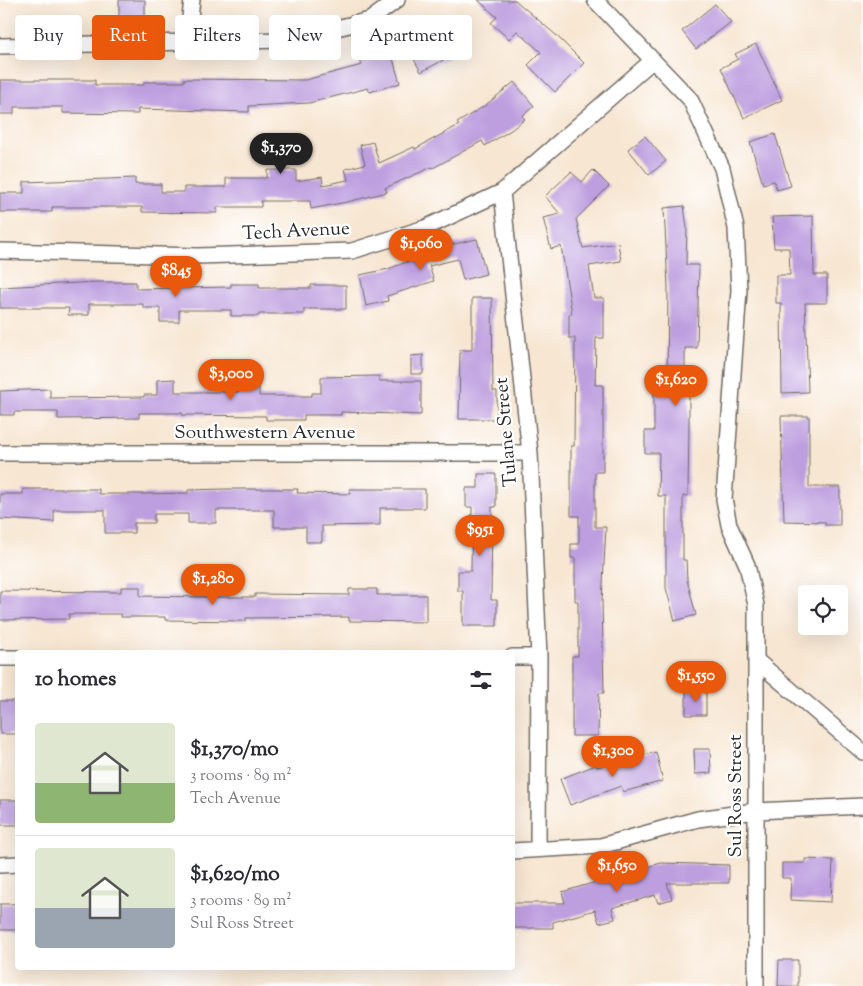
<!DOCTYPE html>
<meta charset="utf-8">
<style>
:root{--surface:#fff;--page:#f7f7f7;--text:#2b2b33;--muted:#7c7c81;--line:#e1e1e2;--accent:#ea580c}
body{margin:0;font-family:"Sorts Mill Goudy",serif;background:var(--page);color:var(--text);height:100vh;display:flex;flex-direction:column;font-size:19px;white-space:nowrap}
*{box-sizing:border-box;margin:0}
p{font-size:16px;color:var(--muted)}
.icon{flex:none;width:28px;height:28px;fill:none;stroke:currentColor;stroke-width:2;stroke-linecap:round;stroke-linejoin:round}
.map{position:relative;flex:1;overflow:hidden}
.side{position:absolute;left:15px;top:650px;width:500px;height:320px;display:flex;flex-direction:column;background:var(--surface);border-radius:5px;box-shadow:0 5px 20px #0002}
.side>*{flex:none}
.hud{position:absolute;left:15px;top:15px;width:500px;height:45px;display:flex;gap:10px}
.tools{position:absolute;left:798px;top:585px;display:grid;gap:10px}
.tools a{display:grid;place-items:center;width:50px;height:50px;border-radius:5px;background:var(--surface);box-shadow:0 5px 20px #0002;font-size:25px}
.price{position:absolute;translate:-50% -42px;padding:0 11px;border-radius:18px;background:var(--accent);color:#fff;font-size:16px;line-height:32px;filter:drop-shadow(0 1px 2px #0008)}
.price::after{content:'';position:absolute;left:50%;top:30px;width:15px;height:11px;margin-left:-8px;background:inherit;clip-path:polygon(0 0,100% 0,50% 100%)}
.price.on{background:#222;color:#fff}
ul{padding:0;list-style:none}
li{display:flex;align-items:center;gap:15px;height:125px;padding:0 20px}
li+li{border-top:1px solid var(--line)}
li span{display:grid;place-items:center;flex:none;width:140px;height:100px;border-radius:5px;color:#555}
li>.icon{margin-inline-start:auto}
span .icon{width:60px;height:60px;fill:#fffc;stroke-width:1}
li b{font-size:21px}
h2{display:flex;justify-content:space-between;align-items:center;height:60px;padding:0 20px;font-size:21px}
.chip{padding:0 18px;border-radius:5px;background:var(--surface);box-shadow:0 5px 20px #0002;font-size:18px;line-height:45px}
.chip.on{background:var(--accent);color:#fff}
.map>svg:first-child{display:block}
.building{fill:#bd9fdf}
.lines{fill:none;stroke-linecap:round;stroke-linejoin:round}
.minor-casing{stroke:#726c65;stroke-width:18}
.minor{stroke:#fff;stroke-width:15}
.labels{text-anchor:middle;dominant-baseline:central;stroke-width:4.5;stroke-linejoin:round;paint-order:stroke}
.street-label{font-size:19px;fill:#2b2b2b;stroke:#fff}
</style>
<div class="map">
<svg width="863" height="986" viewBox="0 0 863 986">
<rect width="100%" height="100%" fill="#fff"/>
<filter id="ink" filterUnits="userSpaceOnUse"><feTurbulence type="fractalNoise" baseFrequency=".02" numOctaves="2"/><feDisplacementMap in="SourceGraphic" scale="10" xChannelSelector="R" yChannelSelector="G"/><feConvolveMatrix kernelMatrix="1 2 1 2 8 2 1 2 1" color-interpolation-filters="sRGB"/></filter>
<filter id="wash" filterUnits="userSpaceOnUse"><feTurbulence type="fractalNoise" baseFrequency=".0096" numOctaves="4" result="noise"/><feDisplacementMap in="SourceGraphic" scale="20" xChannelSelector="R" yChannelSelector="G"/><feGaussianBlur stdDeviation="1.12" result="paint"/><feColorMatrix in="noise" values="0 0 0 0 0 0 0 0 0 0 0 0 0 0 0 0 0 1.4 0 .05"/><feComposite in="paint" operator="in"/></filter>
<g filter="url(#wash)">
<rect width="100%" height="100%" fill="#f7e6d2"/>
<g id="blocks">
<!-- building -->
<path class="building" d="M119,0H145V18H119Z
M478,0H515L557,36L584,63L555,92L528,65L541,52L517,31L509,39L491,23L497,17Z
M715,4L731,22L696,49L682,31Z
M432,26L449,57L421,72L404,41Z
M756,44L782,100L744,118L721,68L738,59L735,54Z
M391,52L400,83L370,92L368,88L309,103L249,106V112L138,109V114L63,113V107H14V114H0V80H95V85H144V82H184V79L305,80L362,65L360,61Z
M514,82L534,106L522,116L525,119L511,130L485,146L482,141L433,168L432,167L385,188L387,192L347,202L311,209L310,201H261V207H217V213L142,212V207H52V212H0V193H24V182L135,178V184H161V192H184V187H226V178H267V170H296V181L322,177L323,185L348,180L345,169L365,164L360,145L373,142L379,163L414,147L415,149L459,125L457,123L486,105Z
M775,134L791,186L777,190L774,181L763,184L750,142Z
M645,136L666,161L649,175L628,149Z
M593,170L609,186L576,219L583,248L618,243L621,261L589,266L594,298H604V338H596L595,385H603V472H595V527H606L602,601L604,693H599L598,736H572V656H578V601H575V558H571V544H579V516H571V446H574L575,338H569V314H572L561,246L551,249L543,218L560,214L545,196L571,172L582,182Z
M684,206L687,228L686,265H699L697,348H685V372H689V422L688,496H683V560H686L687,580L696,615L675,621L666,588V496H658L659,453H645V431H654V389H667L668,288L664,208Z
M813,216L814,275H827V303H805L808,392L782,393L781,303H776V275H790L789,248H774L772,217Z
M477,239L486,274L463,280L458,259L429,266L434,281L387,296L388,301L366,306L360,275L388,269L433,252L432,249Z
M99,282H136V289L231,287V284H259V288H311V285H346V309H304V314H259V316H231V310H179V322H160V308H143V304H89V315H68L69,308H0V287Z
M472,298H492L493,391H497V419H459L460,350H472Z
M423,355V374H411V356Z
M379,376V381H421V415L341,412V415H304V420H266V416L182,415V413H139V418L58,419V412H14V415H0V391L50,389V398L144,397V395H157V380L175,379V392H239V382H259V396H312V393H321V377Z
M781,416H809V487H840V525H825V522L784,521Z
M478,474H496V507H492L491,600H497V626H463V591H458V571H471L472,507H466V488H478Z
M23,489H99V494H142L188,493V490L224,489H298L297,493L350,494V489H425V508H380V525L322,526V542H306V527H274V510H216V523H188V514H154V523H134V533H105V510H54V522L0,519V494H23Z
M121,587H140V596L204,597H255V594L349,595V589H377V595H426V622L349,621V617L246,618V621L165,620V617H121V614H69V619L0,620V591L121,592Z
M686,691H706V715H686Z
M0,701H18V734H0Z
M694,749H710L711,773L695,774Z
M656,752L663,781L623,792L621,786L570,805L560,779L596,765L597,767Z
M0,800H18V825H0Z
M805,859L833,860L831,902L790,900L791,878H782V863H805Z
M661,863L729,865V883H667L672,899L658,903L655,895L612,908L615,919L599,923L595,910L553,922V928H512V903H565L562,892Z
M0,904H18V930H0Z
M779,960H798V986H778Z"/>
</g>
</g>
<g filter="url(#ink)">
<use href="#blocks" fill-opacity="0" stroke="#726c65" stroke-width="1"/>
<g class="lines">
<defs>
<path id="minor" d="M595,0L690,99L722,168L736,228L739,290L724,499L729,525L747,565L756,605V986
M187,43L192,0
M0,46L287,40L370,20L397,0
M502,192L530,453L539,657L538,849
M0,251L198,256L352,251L425,228L502,192L653,60
M0,453H530
M512,657H539
M0,658H18
M757,661L863,752
M512,851L601,846L698,819L755,811L863,806
M0,865L18,864"/>
</defs>
<!-- minor casing -->
<use href="#minor" class="minor-casing"/>
<!-- minor -->
<use href="#minor" class="minor"/>
</g>
</g>
<g class="labels">
<!-- street labels -->
<g class="street-label">
<text transform="translate(296 232) rotate(-3)">Tech Avenue</text>
<text transform="translate(507 432) rotate(-95)">Tulane Street</text>
<text x="265" y="433">Southwestern Avenue</text>
<text transform="translate(736 796) rotate(-90)">Sul Ross Street</text>
</g>
</g>
</svg>
<div class="tools">
<a><svg class="icon" aria-label="locate" viewBox="0 0 24 24"><circle cx="12" cy="12" r="6"/><path d="M12 2v4M12 18v4M2 12h4M18 12h4"/></svg></a>
</div>
<b class="price on" style="left:281px;top:175px">$1,370</b>
<b class="price" style="left:421px;top:271px">$1,060</b>
<b class="price" style="left:176px;top:298px">$845</b>
<b class="price" style="left:231px;top:401px">$3,000</b>
<b class="price" style="left:676px;top:407px">$1,620</b>
<b class="price" style="left:480px;top:557px">$951</b>
<b class="price" style="left:213px;top:606px">$1,280</b>
<b class="price" style="left:696px;top:703px">$1,550</b>
<b class="price" style="left:613px;top:778px">$1,300</b>
<b class="price" style="left:617px;top:893px">$1,650</b>
<div class="hud">
<a class="chip">Buy</a>
<a class="chip on">Rent</a>
<a class="chip">Filters</a>
<a class="chip">New</a>
<a class="chip">Apartment</a>
</div>
<section class="side">
<h2>10 homes<svg class="icon" aria-label="filters" viewBox="0 0 24 24"><path d="M4 7h16M4 17h16"/><circle cx="9" cy="7" r="2"/><circle cx="15" cy="17" r="2"/></svg></h2>
<ul>
<li><span style="background:linear-gradient(#dfe7d0 60%,#8fb573 0)"><svg class="icon" aria-label="home" viewBox="0 0 24 24"><path d="M3 11l9-7 9 7M6 9v11h12V9"/></svg></span><div><b>$1,370/mo</b><p>3 rooms · 89 m²</p><p>Tech Avenue</p></div></li>
<li><span style="background:linear-gradient(#dfe7d0 60%,#9aa5b1 0)"><svg class="icon" aria-label="home" viewBox="0 0 24 24"><path d="M3 11l9-7 9 7M6 9v11h12V9"/></svg></span><div><b>$1,620/mo</b><p>3 rooms · 89 m²</p><p>Sul Ross Street</p></div></li>
</ul>
</section>
</div>
